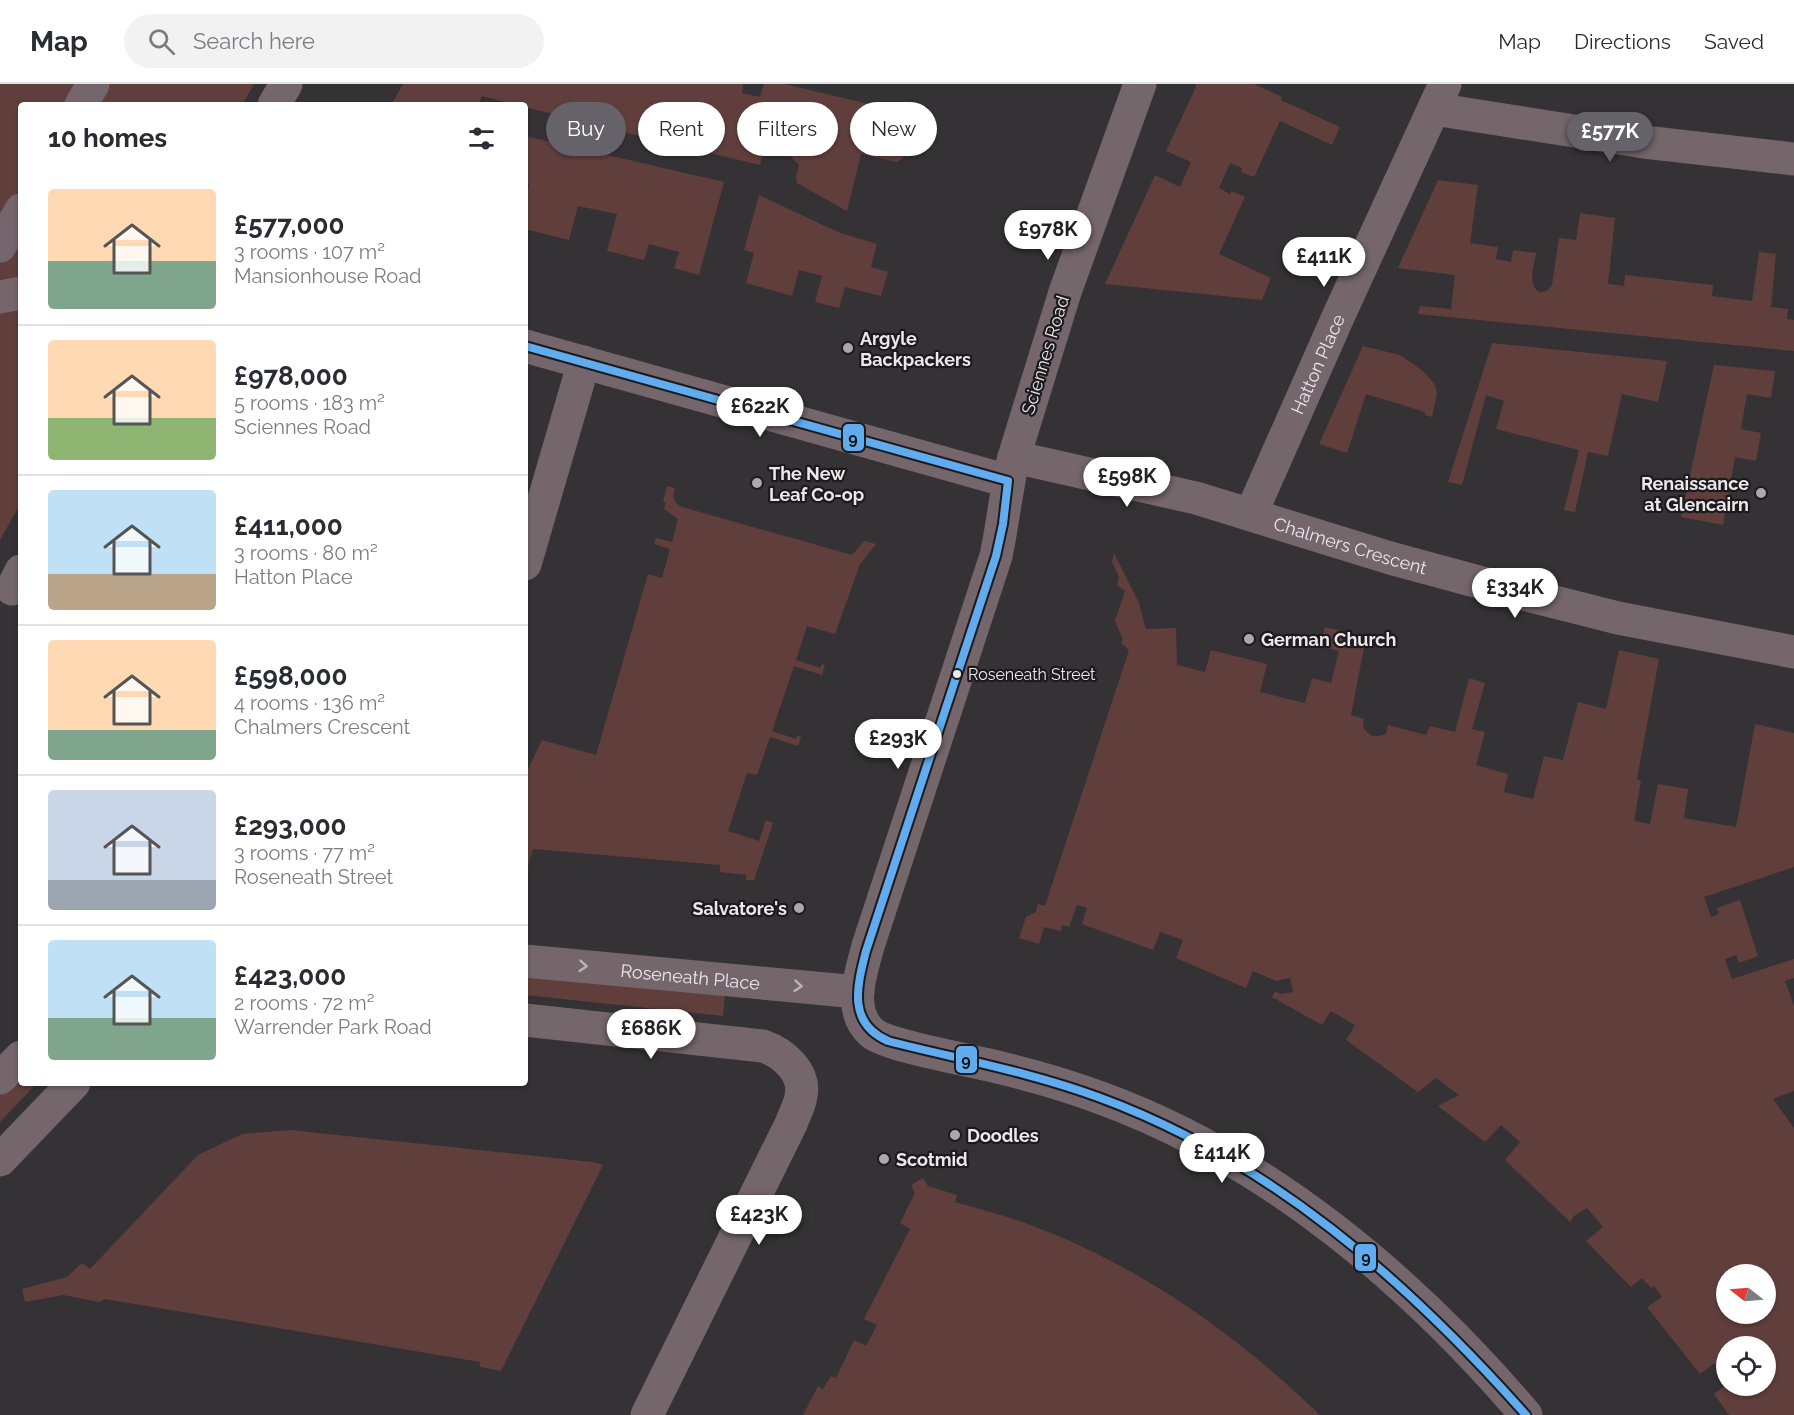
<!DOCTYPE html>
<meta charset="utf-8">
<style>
:root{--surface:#fff;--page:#f2f2f3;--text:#2b2b33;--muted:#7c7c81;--line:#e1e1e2;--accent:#656369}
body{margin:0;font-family:Raleway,sans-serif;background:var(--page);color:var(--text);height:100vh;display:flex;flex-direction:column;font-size:22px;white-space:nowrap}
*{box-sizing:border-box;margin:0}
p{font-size:20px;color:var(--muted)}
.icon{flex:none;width:33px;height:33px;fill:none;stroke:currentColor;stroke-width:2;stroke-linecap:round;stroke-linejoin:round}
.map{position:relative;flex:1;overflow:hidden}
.drawer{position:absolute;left:18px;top:18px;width:510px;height:984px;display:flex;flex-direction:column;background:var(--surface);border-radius:6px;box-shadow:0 2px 4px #0004}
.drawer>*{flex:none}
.top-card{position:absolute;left:546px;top:18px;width:570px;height:54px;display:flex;gap:12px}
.needle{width:39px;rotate:287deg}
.controls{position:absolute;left:1716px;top:1180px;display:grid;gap:12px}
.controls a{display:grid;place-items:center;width:60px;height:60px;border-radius:50%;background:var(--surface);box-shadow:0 2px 4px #0004;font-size:30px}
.price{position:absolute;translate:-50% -51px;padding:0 14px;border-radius:21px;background:#fff;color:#222;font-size:20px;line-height:39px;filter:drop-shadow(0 2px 3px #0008)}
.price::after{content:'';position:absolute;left:50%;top:36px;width:18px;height:14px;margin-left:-9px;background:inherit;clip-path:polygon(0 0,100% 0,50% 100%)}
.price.on{background:var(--accent);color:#fff}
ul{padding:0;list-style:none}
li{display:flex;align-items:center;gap:18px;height:150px;padding:0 30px}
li+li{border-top:2px solid var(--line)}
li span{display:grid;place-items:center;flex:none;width:168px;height:120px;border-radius:6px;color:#555}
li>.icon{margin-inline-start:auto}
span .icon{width:72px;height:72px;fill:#fffc;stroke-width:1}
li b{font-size:26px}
h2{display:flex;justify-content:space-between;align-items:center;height:72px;padding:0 30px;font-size:26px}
.tag{padding:0 21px;border-radius:27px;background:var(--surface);box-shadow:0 2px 4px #0004;font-size:21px;line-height:54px}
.tag.on{background:var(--accent);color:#fff}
header{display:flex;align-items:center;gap:36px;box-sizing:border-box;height:84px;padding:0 30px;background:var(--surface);border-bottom:2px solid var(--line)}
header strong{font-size:28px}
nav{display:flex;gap:33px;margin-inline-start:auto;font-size:21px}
.search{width:420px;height:54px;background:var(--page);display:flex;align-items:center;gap:15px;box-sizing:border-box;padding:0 21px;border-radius:33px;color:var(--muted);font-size:22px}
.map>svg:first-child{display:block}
.green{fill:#603e3c;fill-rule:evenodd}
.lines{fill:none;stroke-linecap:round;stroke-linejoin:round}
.minor{stroke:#74666b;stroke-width:33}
.major{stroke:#75656c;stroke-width:33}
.bus-1-casing{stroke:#1c1a1c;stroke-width:12}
.bus-1{stroke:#60acee;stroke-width:8}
.oneway{stroke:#bbb3b8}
.poi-dot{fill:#aba8ab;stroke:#1c1a1c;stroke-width:2}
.bus-dot{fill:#ebe7eb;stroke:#1c1a1c;stroke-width:2}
.labels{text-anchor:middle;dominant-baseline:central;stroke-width:4.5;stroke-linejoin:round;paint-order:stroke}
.bus-label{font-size:16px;fill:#ebe7eb;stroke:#1c1a1c;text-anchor:start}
.poi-label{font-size:18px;font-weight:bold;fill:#ebe7eb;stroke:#1c1a1c;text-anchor:start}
.street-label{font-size:18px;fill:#ebe7eb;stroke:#1c1a1c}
.line-badge{stroke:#1c1a1c;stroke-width:2}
.pale-badge-label{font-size:16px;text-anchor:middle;font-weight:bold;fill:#111}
</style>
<header>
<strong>Map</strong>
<div class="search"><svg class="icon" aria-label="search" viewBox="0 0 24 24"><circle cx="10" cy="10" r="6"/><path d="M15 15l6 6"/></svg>Search here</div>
<nav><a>Map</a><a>Directions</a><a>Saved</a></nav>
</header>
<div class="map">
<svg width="1794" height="1331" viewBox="0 0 1794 1331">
<rect width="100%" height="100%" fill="#353235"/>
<!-- green -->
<path class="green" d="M0,0H254L242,21H21V419L0,456Z
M403,0H743L742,9L760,13L764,0H785L918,32L903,74L897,78L861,70L847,127L797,99L796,94L799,81L783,65L786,51L768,47L760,81L676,61L674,55L682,24L665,19L655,56L525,23V21H517L482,12L478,21H391Z
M1195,0H1254L1282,13L1281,16L1340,43L1332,61L1280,37L1254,93L1241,88L1242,84L1230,79L1219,104L1230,110L1232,107L1245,113L1219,170L1271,194L1262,216L1105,200L1155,91L1180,103L1191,78L1166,67L1196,3Z
M525,52L724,98L699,191L674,184L679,168L649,160L644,176L607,167L617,130L578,122L569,156L525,145V115L529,100L525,99Z
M1438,96L1478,101L1470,159L1498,163L1496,175L1511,178L1513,166L1536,169C1534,182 1527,200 1539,208L1547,207L1552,201L1559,154L1576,156L1580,129L1615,134L1608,200L1624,202L1625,191L1713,201L1712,212L1752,217L1759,168L1776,170L1771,223L1788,225L1787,235L1794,236V267L1418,230L1420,222L1451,225L1455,191L1398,184Z
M759,111L840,149L877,160L871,183L888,188L881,212L845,203L839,224L815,218L822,192L799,186L792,212L746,199L754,169L744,166Z
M1492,259L1667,277L1658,318L1622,310L1608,372L1588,368L1575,428L1564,426L1579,366L1496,345L1504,317L1486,311L1462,401L1448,398Z
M1363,262L1400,271L1423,287L1434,299L1437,309L1432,333L1425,331V328L1366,310L1347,369L1319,360Z
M1714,281L1775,287L1771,314L1747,310L1741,345L1761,349L1756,377L1735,373L1723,441L1681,433Z
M667,402L675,404C672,413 674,419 682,423L852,471L864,457L876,460L860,480L835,550L807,542L796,576L820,584L822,580L825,581L822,591L794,582L772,647L796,655L798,651L801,653L798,662L770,653L757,691L747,689L728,747L759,757L766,736L773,739L754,796H746V791L720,788V781L533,765L525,793V691L542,656L596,671L648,490L662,494L670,465L654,460L656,454L672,458L678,435L664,425L666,419L663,418Z
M1114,469L1139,519L1146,545L1176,544L1177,581L1205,588L1211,566L1267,580L1260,608L1305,619L1312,594L1331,599L1339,567L1320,562L1325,543L1366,553L1351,631L1364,635L1363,643C1370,653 1375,654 1386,650L1388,641L1426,651L1430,642L1455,648L1469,594L1485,599L1472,645L1485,648L1476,681L1508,690L1504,708L1533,715L1544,672L1563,676L1578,618L1606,625L1619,566L1659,575L1637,695L1641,697L1634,737L1650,740L1658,700L1688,705L1684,734L1736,743L1755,640L1794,649V783L1704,813L1711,833L1719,830L1717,824L1740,816L1758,872L1739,879L1736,871L1725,875L1732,895L1794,875V894L1785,897L1794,922V1007L1773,1015L1794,1044V1331H1729L1714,1310L1726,1301L1766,1302V1263H1726V1295L1715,1279L1700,1290L1647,1223L1662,1213L1654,1202L1651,1204L1642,1194L1631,1203L1586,1157L1603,1143L1587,1124L1574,1132L1570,1138L1505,1076L1520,1058L1501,1041L1485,1058L1438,1022L1459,1011L1436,994L1418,1008L1346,956L1355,941L1331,927L1322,941L1272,913L1275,907L1280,910L1293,908L1290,894L1276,897L1253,887L1246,904L1176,874L1183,856L1160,848L1153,866L1082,840L1087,824L1077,821L1069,843L1062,841L1061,847L1044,843L1039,860L1019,854L1026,833L1036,828L1038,820L1045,822L1129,566L1121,559L1123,555L1115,537L1125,507L1117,501L1119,493L1112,478ZM1726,1191H1766V1230H1726Z
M525,890L725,911L723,932L525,911Z
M21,987V999H37L0,1038V1011Z
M290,1046L592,1078L603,1081L501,1287L480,1283V1278L105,1215L99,1218L63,1211L25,1218L22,1205L67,1193L82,1179L90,1185L198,1071L242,1050Z
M923,1094L928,1102L957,1111L955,1118C981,1126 1008,1132 1033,1142C1142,1183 1237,1251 1320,1331H803L818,1302L823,1305L831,1292L836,1294L854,1256L866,1262L877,1241L864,1235L910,1145L900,1139L915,1109L911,1101Z"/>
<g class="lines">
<!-- minor -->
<g class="minor">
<path d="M1140,0L1065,208L1014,373C1006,406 1003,439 996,472L868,862C861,889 847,926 871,948C885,962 976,977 1001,984C1035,992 1069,1002 1101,1014C1268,1075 1412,1197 1526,1331"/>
<path d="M274,21L286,0"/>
<path d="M1434,25L1644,58L1794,75"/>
<path d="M0,213L21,209"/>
<path d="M525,262L1008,397"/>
<path id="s1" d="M1014,373L1196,414L1390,474L1523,510L1618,534L1794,568"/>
<path id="s2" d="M1251,430L1338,233L1445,0"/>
<path d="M525,480L584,278"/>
<path d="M12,505L21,487"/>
<path id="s3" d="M525,877L858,908"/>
<path d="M525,936L763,962C783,969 806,988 801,1012C800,1021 794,1031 791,1040L647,1331"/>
<path d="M0,994L21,973"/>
<path d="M0,1076L74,999"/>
</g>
<!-- major -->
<path class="major" d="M81,21L93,0
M0,162L21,126"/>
<defs>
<path id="bus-1" d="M525,262L1008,397
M1008,397L1003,440L996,472L866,867C857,902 847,939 888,957C958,975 1030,988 1098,1013C1270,1076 1406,1196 1526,1331"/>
</defs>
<!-- bus-1 casing -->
<use href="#bus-1" class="bus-1-casing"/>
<!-- bus-1 -->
<use href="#bus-1" class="bus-1"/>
</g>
<!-- one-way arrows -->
<defs><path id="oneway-chevron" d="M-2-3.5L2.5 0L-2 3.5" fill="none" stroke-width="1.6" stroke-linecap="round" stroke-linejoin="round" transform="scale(1.5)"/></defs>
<g class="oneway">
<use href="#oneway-chevron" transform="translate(583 882) rotate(5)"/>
<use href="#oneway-chevron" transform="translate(798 902) rotate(5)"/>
</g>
<!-- markers -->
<g class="poi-dot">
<circle cx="848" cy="264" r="6"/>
<circle cx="757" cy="399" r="6"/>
<circle cx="1761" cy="409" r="6"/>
<circle cx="1249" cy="555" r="6"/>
<circle cx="799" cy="824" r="6"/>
<circle cx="955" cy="1051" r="6"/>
<circle cx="884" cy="1075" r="6"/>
</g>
<circle class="bus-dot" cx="957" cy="590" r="5"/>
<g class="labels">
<!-- bus labels -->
<g class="bus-label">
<text x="968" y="590">Roseneath Street</text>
</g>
<!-- poi labels -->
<g class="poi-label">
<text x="860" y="254">Argyle<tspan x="860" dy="21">Backpackers</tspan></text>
<text x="769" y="389">The New<tspan x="769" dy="21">Leaf Co-op</tspan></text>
<text x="1749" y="399" text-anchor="end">Renaissance<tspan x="1749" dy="21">at Glencairn</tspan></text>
<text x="1261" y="555">German Church</text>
<text x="787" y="824" text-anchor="end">Salvatore's</text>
<text x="967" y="1051">Doodles</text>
<text x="896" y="1075">Scotmid</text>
</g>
<!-- street labels -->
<g class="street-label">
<text transform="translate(1045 271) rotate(-73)">Sciennes Road</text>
<text stroke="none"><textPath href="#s2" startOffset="164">Hatton Place</textPath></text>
<text stroke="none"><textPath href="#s1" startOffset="348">Chalmers Crescent</textPath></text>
<text stroke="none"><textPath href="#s3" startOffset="166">Roseneath Place</textPath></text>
</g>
</g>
<g class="line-badge">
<rect x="842" y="339" width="23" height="29" rx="6" fill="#60acee"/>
<rect x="955" y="961" width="23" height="29" rx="6" fill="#60acee"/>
<rect x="1354" y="1159" width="23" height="29" rx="6" fill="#60acee"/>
</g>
<g class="pale-badge-label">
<text x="853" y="360">9</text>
<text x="966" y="982">9</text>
<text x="1366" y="1179">9</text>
</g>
</svg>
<div class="controls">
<a><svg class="needle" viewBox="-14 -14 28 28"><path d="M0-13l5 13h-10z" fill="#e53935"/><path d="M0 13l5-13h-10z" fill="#7c7c81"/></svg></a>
<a><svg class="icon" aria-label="locate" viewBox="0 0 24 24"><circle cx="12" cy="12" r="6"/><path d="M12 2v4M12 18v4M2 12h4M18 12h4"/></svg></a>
</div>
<b class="price on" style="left:1610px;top:79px">£577K</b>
<b class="price" style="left:1048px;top:177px">£978K</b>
<b class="price" style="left:1324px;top:204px">£411K</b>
<b class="price" style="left:760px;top:354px">£622K</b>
<b class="price" style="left:1127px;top:424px">£598K</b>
<b class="price" style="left:1515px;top:535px">£334K</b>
<b class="price" style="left:898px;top:686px">£293K</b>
<b class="price" style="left:651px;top:976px">£686K</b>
<b class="price" style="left:1222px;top:1100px">£414K</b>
<b class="price" style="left:759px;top:1162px">£423K</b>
<div class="top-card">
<a class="tag on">Buy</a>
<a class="tag">Rent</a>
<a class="tag">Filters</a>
<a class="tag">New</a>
</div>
<section class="drawer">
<h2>10 homes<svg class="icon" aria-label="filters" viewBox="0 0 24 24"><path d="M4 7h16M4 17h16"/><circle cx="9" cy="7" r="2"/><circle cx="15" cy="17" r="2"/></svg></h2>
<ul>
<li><span style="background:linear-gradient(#ffd9b3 60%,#7fa58c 0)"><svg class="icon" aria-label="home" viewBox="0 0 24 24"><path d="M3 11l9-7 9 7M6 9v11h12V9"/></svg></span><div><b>£577,000</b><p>3 rooms · 107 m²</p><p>Mansionhouse Road</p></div></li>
<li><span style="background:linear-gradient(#ffd9b3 65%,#8fb573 0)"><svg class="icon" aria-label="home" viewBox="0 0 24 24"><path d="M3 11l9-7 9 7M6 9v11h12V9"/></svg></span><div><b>£978,000</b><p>5 rooms · 183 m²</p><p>Sciennes Road</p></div></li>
<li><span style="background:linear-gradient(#bfe0f5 70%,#b9a48a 0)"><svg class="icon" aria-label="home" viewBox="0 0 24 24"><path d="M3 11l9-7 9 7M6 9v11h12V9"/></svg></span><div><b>£411,000</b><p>3 rooms · 80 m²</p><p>Hatton Place</p></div></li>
<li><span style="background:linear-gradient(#ffd9b3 75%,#7fa58c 0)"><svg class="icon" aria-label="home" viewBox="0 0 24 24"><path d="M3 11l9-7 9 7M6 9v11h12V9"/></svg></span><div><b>£598,000</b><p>4 rooms · 136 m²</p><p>Chalmers Crescent</p></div></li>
<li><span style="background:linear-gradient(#c9d6e8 75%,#9aa5b1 0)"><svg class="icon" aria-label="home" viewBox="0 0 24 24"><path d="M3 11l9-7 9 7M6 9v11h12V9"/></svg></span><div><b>£293,000</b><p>3 rooms · 77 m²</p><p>Roseneath Street</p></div></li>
<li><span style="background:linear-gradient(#bfe0f5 65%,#7fa58c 0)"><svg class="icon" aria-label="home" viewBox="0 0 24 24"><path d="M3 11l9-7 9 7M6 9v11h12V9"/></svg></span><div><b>£423,000</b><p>2 rooms · 72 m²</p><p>Warrender Park Road</p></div></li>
</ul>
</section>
</div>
